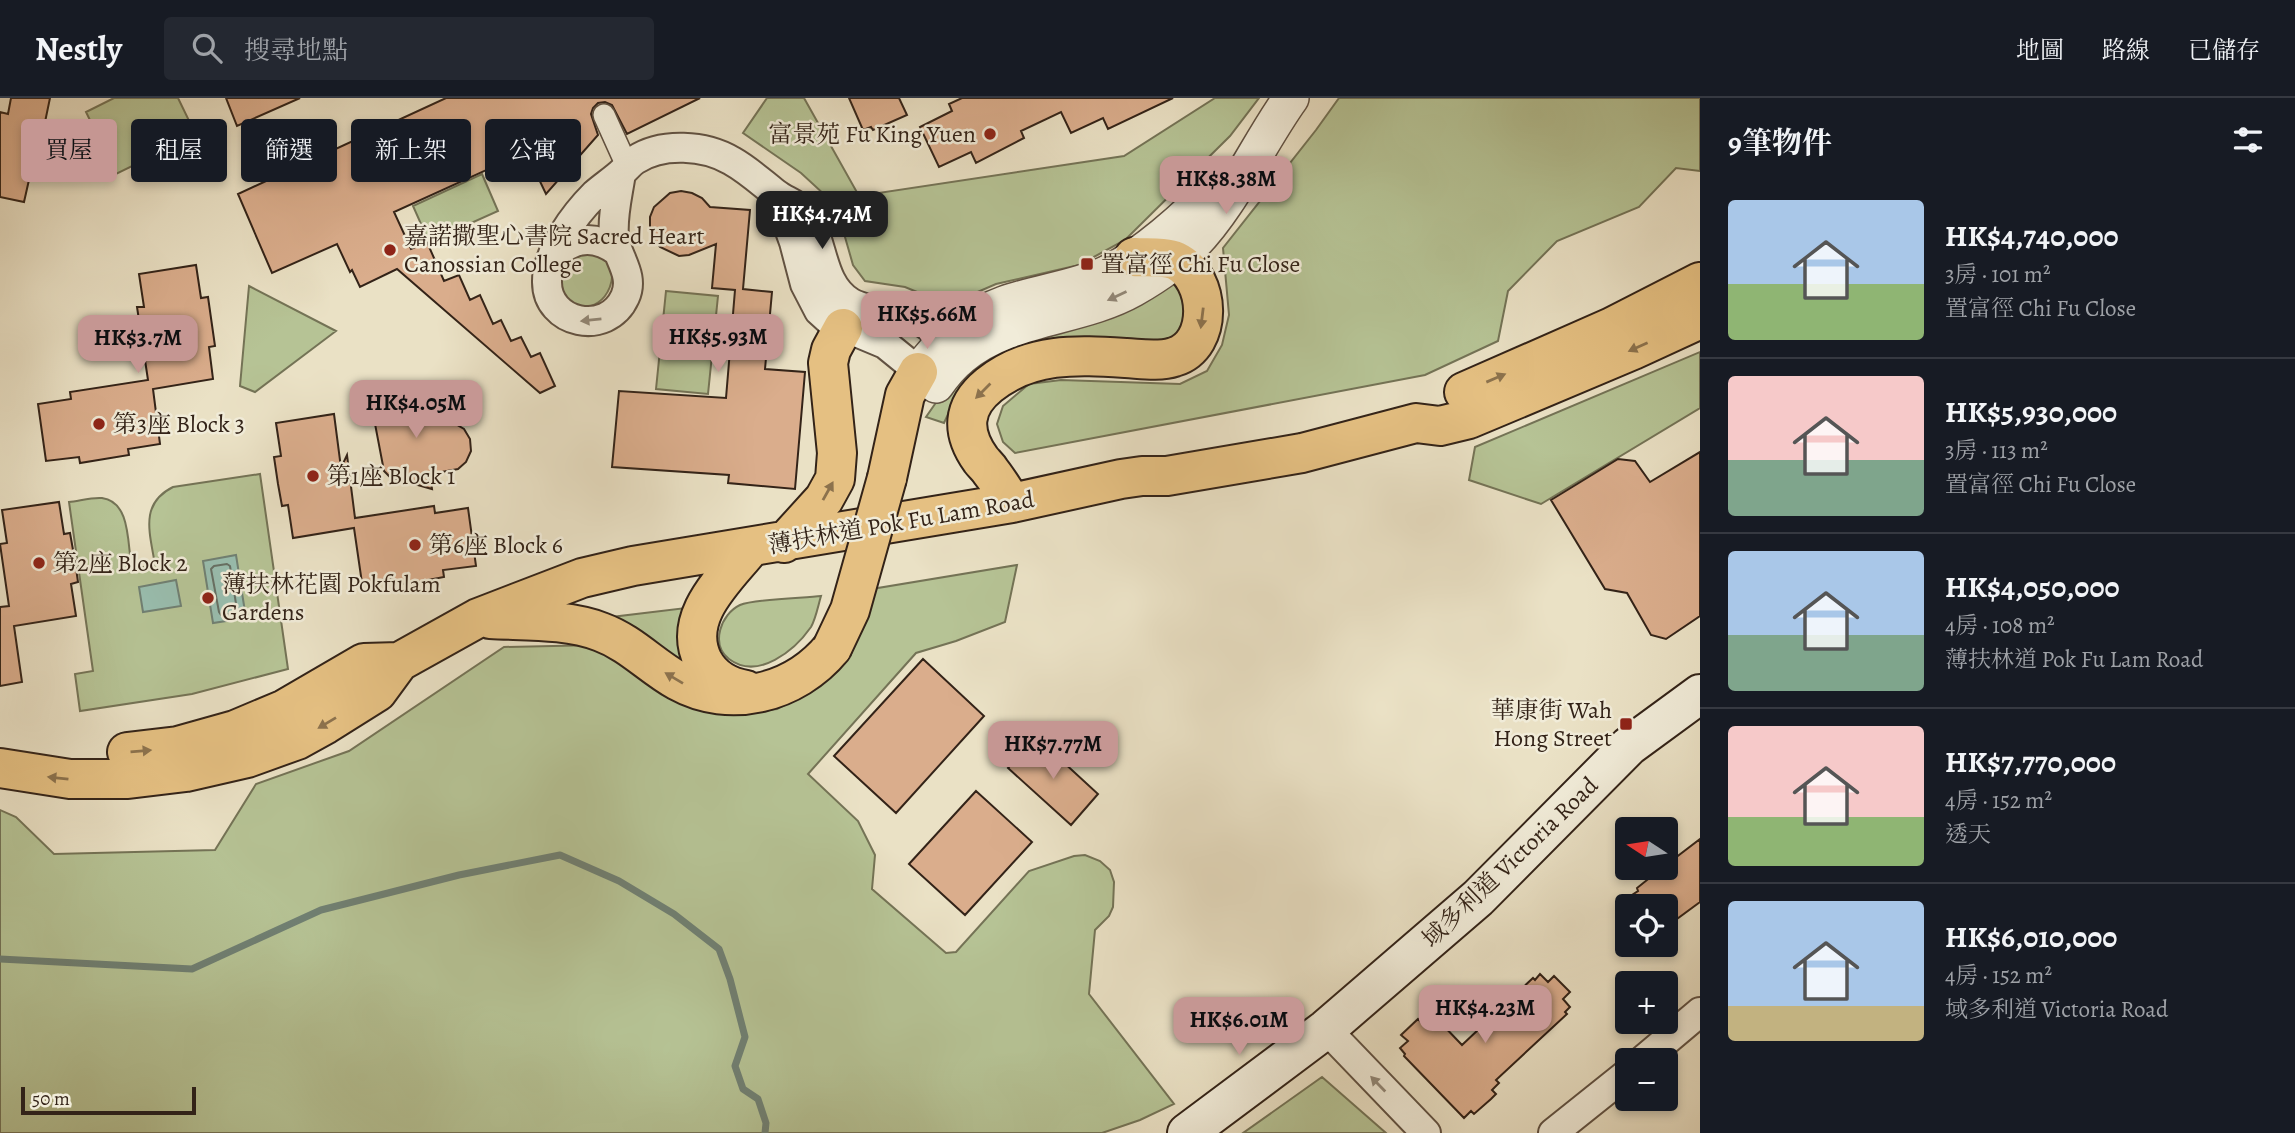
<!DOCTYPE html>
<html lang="zh-TW">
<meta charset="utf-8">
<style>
:root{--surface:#171b24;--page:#242831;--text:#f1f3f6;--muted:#9ea1a6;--line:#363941;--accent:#c59692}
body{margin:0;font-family:Alegreya,"Noto Serif TC",serif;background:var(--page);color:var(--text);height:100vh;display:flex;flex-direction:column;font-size:26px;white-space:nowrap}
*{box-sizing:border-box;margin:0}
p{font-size:23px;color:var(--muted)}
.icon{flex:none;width:38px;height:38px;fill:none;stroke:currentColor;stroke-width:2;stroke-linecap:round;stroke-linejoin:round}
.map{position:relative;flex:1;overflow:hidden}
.side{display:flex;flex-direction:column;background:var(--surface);width:595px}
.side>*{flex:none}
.hud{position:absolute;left:21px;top:21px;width:665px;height:63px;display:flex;gap:14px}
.needle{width:46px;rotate:282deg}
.buttons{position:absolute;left:1615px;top:719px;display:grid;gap:14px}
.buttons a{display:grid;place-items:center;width:63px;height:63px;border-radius:7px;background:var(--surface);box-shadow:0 4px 10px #0003;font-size:35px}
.scale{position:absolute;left:21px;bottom:18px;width:175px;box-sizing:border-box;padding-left:7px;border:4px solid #332318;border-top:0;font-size:19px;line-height:24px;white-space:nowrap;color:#332318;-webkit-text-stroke:5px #f1ecd9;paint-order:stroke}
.price{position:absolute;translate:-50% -60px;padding:0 16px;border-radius:14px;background:var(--accent);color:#111;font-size:23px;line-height:46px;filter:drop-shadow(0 2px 4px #0008)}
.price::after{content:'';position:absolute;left:50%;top:42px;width:21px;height:16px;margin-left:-10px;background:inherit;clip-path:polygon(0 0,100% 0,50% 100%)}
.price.active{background:#222;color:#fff}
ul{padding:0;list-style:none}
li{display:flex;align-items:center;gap:21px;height:175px;padding:0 28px}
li+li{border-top:2px solid var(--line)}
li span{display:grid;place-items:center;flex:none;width:196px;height:140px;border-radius:7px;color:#555}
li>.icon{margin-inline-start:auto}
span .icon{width:84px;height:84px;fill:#fffc;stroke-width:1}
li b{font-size:30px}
h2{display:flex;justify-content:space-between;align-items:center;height:84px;padding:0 28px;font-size:30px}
.tag{padding:0 24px;border-radius:7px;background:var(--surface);box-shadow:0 4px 10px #0003;font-size:24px;line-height:63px}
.tag.active{background:var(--accent);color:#111}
header{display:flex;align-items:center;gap:42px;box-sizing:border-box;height:98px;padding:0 35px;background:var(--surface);border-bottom:2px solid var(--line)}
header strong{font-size:33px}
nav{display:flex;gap:38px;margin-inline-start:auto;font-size:24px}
.search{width:490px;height:63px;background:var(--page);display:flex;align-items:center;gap:18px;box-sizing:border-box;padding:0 24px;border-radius:7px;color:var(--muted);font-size:26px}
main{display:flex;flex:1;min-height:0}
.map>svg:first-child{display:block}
.green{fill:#b6c395;stroke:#747356;stroke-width:2}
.water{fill:#99beaf;stroke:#708073;stroke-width:2}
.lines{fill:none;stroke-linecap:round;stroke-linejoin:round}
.shore{stroke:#667064;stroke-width:2}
.stream{stroke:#708073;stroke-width:7}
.building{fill:#daad8c;stroke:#332318;stroke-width:2}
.pedestrian-casing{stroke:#615243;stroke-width:24}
.minor-casing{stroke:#615243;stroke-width:32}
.tertiary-casing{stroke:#615243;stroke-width:38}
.secondary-casing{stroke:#332318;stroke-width:42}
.primary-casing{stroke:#332318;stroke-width:42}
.pedestrian{stroke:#f1ecd9;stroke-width:21}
.minor{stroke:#f1ecd9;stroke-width:28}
.tertiary{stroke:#f1ecd9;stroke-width:35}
.secondary{stroke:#f1ecd9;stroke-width:38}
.primary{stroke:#e5c082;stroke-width:38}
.primary-bridge-casing{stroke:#332318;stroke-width:42;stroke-linecap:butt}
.primary-bridge{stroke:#e5c082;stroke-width:38}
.oneway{fill:#928878}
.oneway2{fill:#8c724d}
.poi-dot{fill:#8f2418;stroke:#f1ecd9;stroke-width:2.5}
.labels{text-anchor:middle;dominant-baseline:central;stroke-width:5;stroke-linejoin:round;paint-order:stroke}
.poi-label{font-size:24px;fill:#332318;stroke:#f1ecd9;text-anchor:start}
.street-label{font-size:24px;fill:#332318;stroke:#f1ecd9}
</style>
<header>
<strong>Nestly</strong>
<div class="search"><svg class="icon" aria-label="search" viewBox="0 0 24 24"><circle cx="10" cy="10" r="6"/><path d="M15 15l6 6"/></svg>搜尋地點</div>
<nav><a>地圖</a><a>路線</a><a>已儲存</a></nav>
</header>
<main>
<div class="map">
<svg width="1700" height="1035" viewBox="0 0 1700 1035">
<rect width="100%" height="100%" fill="#eae1c5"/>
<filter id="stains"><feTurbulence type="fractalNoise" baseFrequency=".00286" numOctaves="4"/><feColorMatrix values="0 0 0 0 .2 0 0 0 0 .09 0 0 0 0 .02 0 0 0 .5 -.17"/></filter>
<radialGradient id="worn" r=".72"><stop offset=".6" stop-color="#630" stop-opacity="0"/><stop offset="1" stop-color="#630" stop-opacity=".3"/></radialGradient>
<!-- green -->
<path class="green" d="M114,0H178L196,37L116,76L86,14Z
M767,0H804L859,98L1124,58L1215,0H1259L1230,38L1125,142L1079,167L996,186L950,206L939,203L905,189L865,183L853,167L843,132L826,98L801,75L743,35Z
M1339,0H1700V73L1676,70L1639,109L1557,143L1508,193L1498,243L1425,277L1015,355L1003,344L997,326L1003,308L1029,286L1061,282L1180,286L1207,273L1222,247L1229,217L1223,150L1316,32Z
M482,76L498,113L429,144L413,108Z
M573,153C581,154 593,153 600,157C625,168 608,215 579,208C574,206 568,203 563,201L558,166Z
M1173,172L1186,214L1180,234L1167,246L1047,241L1008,256L954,303L944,325L926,319L944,293L968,265Z
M249,188L336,233L255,294L240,288Z
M666,193L718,198L708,296L656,291Z
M1700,254V310L1541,406L1469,382L1475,349Z
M260,376L288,571L192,596L80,613L75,576L93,573L69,404C79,403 92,399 102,400C132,404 127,449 132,471L155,467C150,435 139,406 173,389Z
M1017,467L1005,524L956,543L916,555L808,676L858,723L875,757L872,791L946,855L956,854L1029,773L1074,758L1085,757L1100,763L1110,772L1114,784L1113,809L1109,818L1095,832L1089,896L1174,1006L1140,1022L1102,1035H0V712L16,719L54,756L215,752L256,686L349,653L504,549L598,547L687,605L732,617L777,611L813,592L872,491Z
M821,498C818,508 816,520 811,529C795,552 758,583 729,561C710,546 721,516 740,507C754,501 803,500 821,498Z
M694,509L707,585L595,521Z
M1322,979L1386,1035H1243Z"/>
<!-- water -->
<path class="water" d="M236,457L246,520L213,525L203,463Z
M176,482L181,508L143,514L139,489Z"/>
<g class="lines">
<!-- shore -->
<path class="shore" d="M227,466L230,468L237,512L235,515L221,517L219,514L211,471L214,468Z"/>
<!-- stream -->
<path class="stream" d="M0,861L192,871L321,812L459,777L560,757L619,783L674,816L719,851L730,881L745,939L735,968L743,991L758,1001L766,1025L765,1035"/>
</g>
<!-- building -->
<path class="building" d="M11,0H50L45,24L53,26L42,75L31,73L24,104L0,99V14L8,16Z
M226,0H300L237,28Z
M446,0H700L627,36L612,7L605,4L598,5L593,10L591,16L598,37L546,96L526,54L394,114L411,151L427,144L444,183L459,177L470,202L480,197L493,226L501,222L511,243L521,239L531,259L540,255L555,288L540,295L397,171L360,189L352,172L350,174L337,146L272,175L238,96Z
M849,0H899L907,17L873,32L871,29L863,32Z
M962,0H1173L1108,31L1103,20L1071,35L1061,14L1021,33L1024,40L976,65L971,54L939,69L920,29L952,13L949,6Z
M681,93L692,95L702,100L710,109L750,112L743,191L772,194L765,271L805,274L795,391L728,385L729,377L612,369L619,293L726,300L735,192L712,190L716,146L689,157L679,158L660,149L653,141L650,130V119L654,109L670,95Z
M196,167L201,200L208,199L215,248L209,249L213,281L153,291L160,346L128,351L129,357L80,365L79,359L46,363L38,306L71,301L70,294L148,282L137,209H144L139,176Z
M379,288L452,324L464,331L470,341L471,353L466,364L458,371L430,376L432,391L390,379L384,373L371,305Z
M334,316L341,370L347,357L355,420L434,408L435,415L468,410L476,468L443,472L444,479L417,484L395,487L394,480L362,485L354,430L293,440L288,407L282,408L278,386L274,359L281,358L276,325Z
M1700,354V518L1666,541L1651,537L1627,495L1605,491L1551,402L1618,361L1635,363L1650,384Z
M59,404L64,436L70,435L75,463L78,484L71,486L76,518L14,528L22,584L0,588V509L9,508L0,446L7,445L2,412Z
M923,561L984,618L896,715L834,658Z
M1036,639L1098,696L1071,727L1008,670Z
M976,693L1032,744L965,817L909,766Z
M1700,741V804L1666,829V808H1641L1632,797L1638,793L1637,790L1662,770H1666V767Z
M1540,876L1548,884L1554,878L1570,894L1563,901L1570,909L1565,914L1567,916L1496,982L1499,985L1492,992L1496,996L1491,1001L1474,1016L1471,1013L1464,1020L1404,958L1405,956L1400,950L1408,943L1401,937L1418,921L1424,927L1431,920L1437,925L1439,923L1462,947L1533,880L1535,882Z"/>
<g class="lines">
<defs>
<path id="pedestrian" d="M604,17L627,68"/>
<path id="minor" d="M621,75C618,96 612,118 614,139C617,160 635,177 625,199C607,239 546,226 547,183C547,153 575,116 595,96C603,89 612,83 620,76C625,72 629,66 635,62C662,44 705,47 732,63C748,72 761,84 775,95C786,104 800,106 808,120C824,147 821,186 850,204C856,208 863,209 870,212
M777,97L794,144L805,186L819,213L830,223L885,246L933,285
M552,161C570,139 594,136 617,153
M853,220C896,196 930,226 960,256
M1326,931L1426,1035
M1643,962L1700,914
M1553,1035L1628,975"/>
<path id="tertiary" d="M927,263C947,238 974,217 1004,206C1037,194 1073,191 1106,176C1143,158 1187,119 1215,89
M936,287C943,277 951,267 961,259C1009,218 1080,221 1133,191C1154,179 1177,164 1193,146C1232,106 1258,46 1291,0"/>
<path id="secondary" d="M1187,1035L1326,931L1478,800L1629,648L1700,596"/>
<path id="primary" d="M1464,294L1612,229L1700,184
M887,380L905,297L918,274
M1012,405C1005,395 999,384 991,374C988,369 984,366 981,362C961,334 962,309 989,287C1030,254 1077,257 1126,260C1142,261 1159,264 1174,259C1214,247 1211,180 1176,163C1165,158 1146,160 1134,159
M784,445L824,401L835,381L837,355L828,265L831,252L843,230
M490,521C526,523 567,521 601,534C631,545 651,568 678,583C730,612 795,595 832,550
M746,592C728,589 712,580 703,563C681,519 725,481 750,450
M127,654L178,648L235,632L285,611L364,565L399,564
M0,670L70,681H128L186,674L247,660L297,642L326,626L377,594L399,564L478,520L582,480L633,468L1012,405L1121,381L1142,378H1167L1302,355L1416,325L1440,328L1469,321L1633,252L1700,221"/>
</defs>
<!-- pedestrian casing -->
<use href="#pedestrian" class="pedestrian-casing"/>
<!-- minor casing -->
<use href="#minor" class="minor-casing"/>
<!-- tertiary casing -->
<use href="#tertiary" class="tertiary-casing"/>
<!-- secondary casing -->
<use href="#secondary" class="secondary-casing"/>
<!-- primary casing -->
<use href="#primary" class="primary-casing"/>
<!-- pedestrian -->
<use href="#pedestrian" class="pedestrian"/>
<!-- minor -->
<use href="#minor" class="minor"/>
<!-- tertiary -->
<use href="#tertiary" class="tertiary"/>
<!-- secondary -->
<use href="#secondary" class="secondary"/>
<!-- primary -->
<use href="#primary" class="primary"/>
<defs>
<path id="primary-bridge" d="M832,550L850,512L887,380"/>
</defs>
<!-- primary-bridge casing -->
<use href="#primary-bridge" class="primary-bridge-casing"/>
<!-- primary-bridge -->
<use href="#primary-bridge" class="primary-bridge"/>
</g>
<!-- one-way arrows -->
<defs><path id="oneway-solid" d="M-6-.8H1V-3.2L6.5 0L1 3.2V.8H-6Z" transform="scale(1.75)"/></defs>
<g class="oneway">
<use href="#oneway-solid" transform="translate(1117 198) rotate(155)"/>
<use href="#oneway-solid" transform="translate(591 222) rotate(174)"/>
<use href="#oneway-solid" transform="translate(1378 986) rotate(-134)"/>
</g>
<g class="oneway2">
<use href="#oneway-solid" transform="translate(1202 220) rotate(97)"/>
<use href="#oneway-solid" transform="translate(1638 249) rotate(156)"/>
<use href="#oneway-solid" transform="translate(1496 280) rotate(-23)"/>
<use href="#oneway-solid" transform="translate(983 293) rotate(135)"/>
<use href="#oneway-solid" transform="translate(828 393) rotate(-61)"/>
<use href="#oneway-solid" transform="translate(674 580) rotate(-149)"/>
<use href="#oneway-solid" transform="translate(327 625) rotate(149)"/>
<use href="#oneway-solid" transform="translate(141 653) rotate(-5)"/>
<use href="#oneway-solid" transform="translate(58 680) rotate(-174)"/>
</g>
<!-- markers -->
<g class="poi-dot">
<circle cx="990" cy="36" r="7"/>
<circle cx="390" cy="152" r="7"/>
<rect x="1080" y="159" width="14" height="14" rx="3.5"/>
<circle cx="99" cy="326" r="7"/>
<circle cx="313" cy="378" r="7"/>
<circle cx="415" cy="447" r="7"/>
<circle cx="39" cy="465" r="7"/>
<circle cx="208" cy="500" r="7"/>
<rect x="1619" y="619" width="14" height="14" rx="3.5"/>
</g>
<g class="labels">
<!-- poi labels -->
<g class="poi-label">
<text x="976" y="36" text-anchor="end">富景苑 Fu King Yuen</text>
<text x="404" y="138">嘉諾撒聖心書院 Sacred Heart<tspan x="404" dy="28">Canossian College</tspan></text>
<text x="1101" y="166">置富徑 Chi Fu Close</text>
<text x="113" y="326">第3座 Block 3</text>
<text x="327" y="378">第1座 Block 1</text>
<text x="429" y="447">第6座 Block 6</text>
<text x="53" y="465">第2座 Block 2</text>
<text x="222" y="486">薄扶林花園 Pokfulam<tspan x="222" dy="28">Gardens</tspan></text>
<text x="1612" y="612" text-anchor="end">華康街 Wah<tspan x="1612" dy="28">Hong Street</tspan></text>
</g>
<!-- street labels -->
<g class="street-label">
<text transform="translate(901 424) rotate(-10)">薄扶林道 Pok Fu Lam Road</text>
<text transform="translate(1510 764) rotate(-44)">域多利道 Victoria Road</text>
</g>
</g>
<rect width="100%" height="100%" filter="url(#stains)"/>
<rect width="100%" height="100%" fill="url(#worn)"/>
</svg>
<div class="buttons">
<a><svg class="needle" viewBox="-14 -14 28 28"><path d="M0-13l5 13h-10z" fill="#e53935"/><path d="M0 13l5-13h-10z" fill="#9ea1a6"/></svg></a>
<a><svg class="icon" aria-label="locate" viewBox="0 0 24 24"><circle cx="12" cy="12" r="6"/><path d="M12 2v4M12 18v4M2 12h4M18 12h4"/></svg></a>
<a>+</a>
<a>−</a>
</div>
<div class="scale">50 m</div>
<b class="price" style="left:1226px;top:118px">HK$8.38M</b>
<b class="price active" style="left:822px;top:153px">HK$4.74M</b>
<b class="price" style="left:927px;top:253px">HK$5.66M</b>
<b class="price" style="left:718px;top:276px">HK$5.93M</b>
<b class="price" style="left:138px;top:277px">HK$3.7M</b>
<b class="price" style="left:416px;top:342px">HK$4.05M</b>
<b class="price" style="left:1053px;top:683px">HK$7.77M</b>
<b class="price" style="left:1485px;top:947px">HK$4.23M</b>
<b class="price" style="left:1239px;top:959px">HK$6.01M</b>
<div class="hud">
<a class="tag active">買屋</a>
<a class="tag">租屋</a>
<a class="tag">篩選</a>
<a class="tag">新上架</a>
<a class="tag">公寓</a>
</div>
</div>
<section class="side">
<h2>9筆物件<svg class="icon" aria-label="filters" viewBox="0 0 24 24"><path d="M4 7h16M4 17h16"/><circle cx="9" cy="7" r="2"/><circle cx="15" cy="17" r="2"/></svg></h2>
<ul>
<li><span style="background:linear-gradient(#a9c7e8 60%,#8fb573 0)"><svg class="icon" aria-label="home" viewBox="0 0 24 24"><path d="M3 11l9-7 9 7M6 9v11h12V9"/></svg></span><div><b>HK$4,740,000</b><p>3房 · 101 m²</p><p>置富徑 Chi Fu Close</p></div></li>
<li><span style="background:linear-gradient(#f6c9c9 60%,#7fa58c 0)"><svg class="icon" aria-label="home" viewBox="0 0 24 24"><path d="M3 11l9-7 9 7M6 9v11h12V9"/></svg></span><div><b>HK$5,930,000</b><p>3房 · 113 m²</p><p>置富徑 Chi Fu Close</p></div></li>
<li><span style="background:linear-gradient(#a9c7e8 60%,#7fa58c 0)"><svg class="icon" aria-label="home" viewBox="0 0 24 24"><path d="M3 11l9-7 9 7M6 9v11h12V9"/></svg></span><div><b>HK$4,050,000</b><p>4房 · 108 m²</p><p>薄扶林道 Pok Fu Lam Road</p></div></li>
<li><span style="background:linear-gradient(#f6c9c9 65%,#8fb573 0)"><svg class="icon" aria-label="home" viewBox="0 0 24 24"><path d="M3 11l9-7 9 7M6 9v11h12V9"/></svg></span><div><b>HK$7,770,000</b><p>4房 · 152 m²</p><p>透天</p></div></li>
<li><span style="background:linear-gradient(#a9c7e8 75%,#c2b280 0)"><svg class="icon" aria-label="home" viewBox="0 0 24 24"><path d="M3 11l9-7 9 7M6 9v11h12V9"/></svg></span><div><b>HK$6,010,000</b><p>4房 · 152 m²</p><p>域多利道 Victoria Road</p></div></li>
</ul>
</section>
</main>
